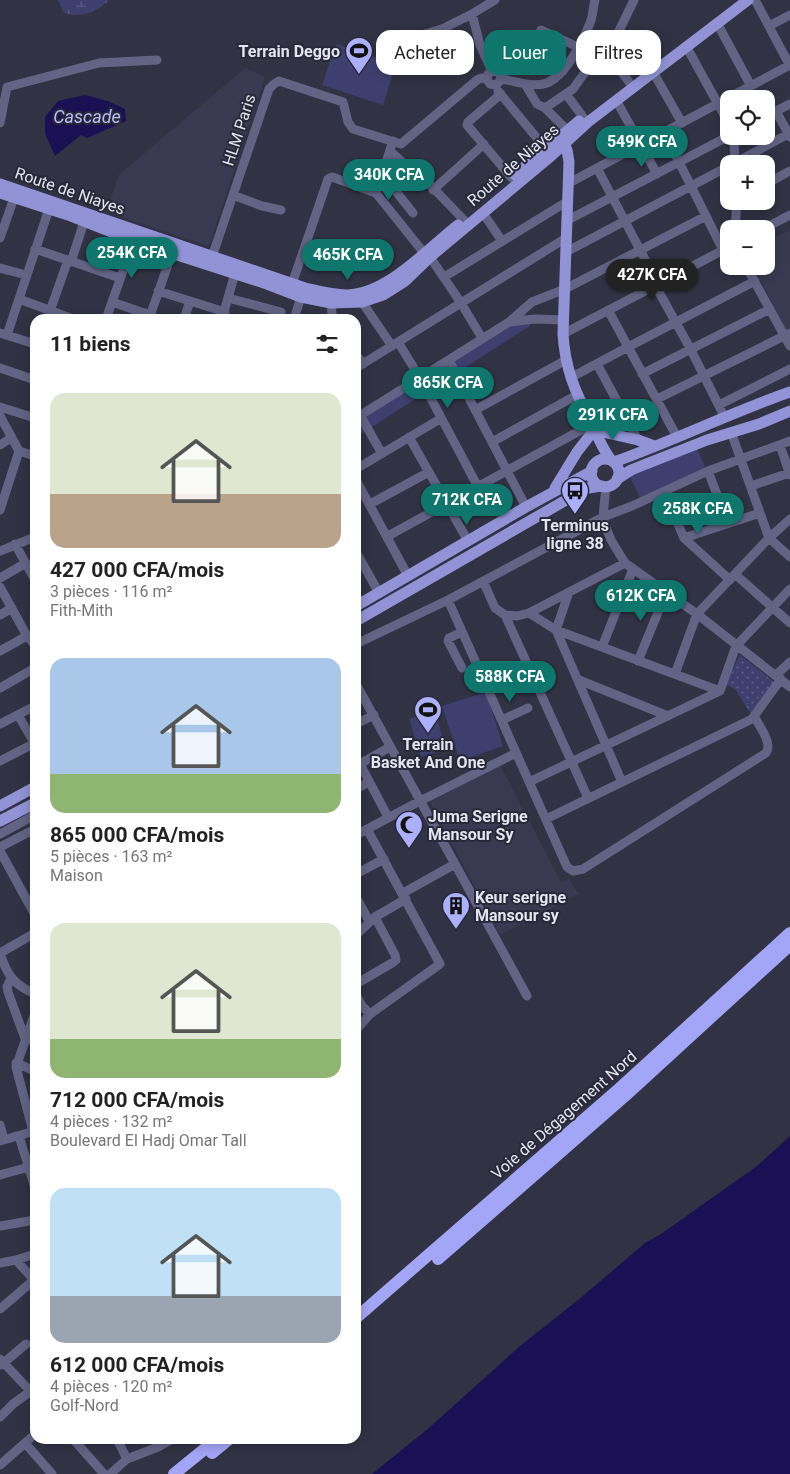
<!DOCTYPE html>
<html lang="fr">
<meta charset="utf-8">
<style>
:root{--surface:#fff;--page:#f2f2f2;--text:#222;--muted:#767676;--accent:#0f766e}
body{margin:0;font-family:Roboto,sans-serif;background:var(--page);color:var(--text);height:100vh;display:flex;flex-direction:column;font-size:19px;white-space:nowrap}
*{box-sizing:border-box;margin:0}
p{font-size:16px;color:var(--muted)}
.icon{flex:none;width:28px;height:28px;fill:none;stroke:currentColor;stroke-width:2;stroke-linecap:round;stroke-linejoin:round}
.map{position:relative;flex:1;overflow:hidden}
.sheet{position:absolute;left:30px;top:314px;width:331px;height:1130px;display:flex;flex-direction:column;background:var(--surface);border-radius:15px;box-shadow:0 2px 12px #0003}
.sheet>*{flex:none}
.banner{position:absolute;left:376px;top:30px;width:339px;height:45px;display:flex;gap:10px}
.controls{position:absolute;left:720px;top:90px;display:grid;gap:10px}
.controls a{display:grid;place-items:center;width:55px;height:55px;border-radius:10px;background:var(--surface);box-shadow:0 2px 12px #0003;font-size:25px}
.price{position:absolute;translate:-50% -42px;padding:0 11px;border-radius:18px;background:var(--accent);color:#fff;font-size:16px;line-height:32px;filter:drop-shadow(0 1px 2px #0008)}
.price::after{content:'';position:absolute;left:50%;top:30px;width:15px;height:11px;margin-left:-8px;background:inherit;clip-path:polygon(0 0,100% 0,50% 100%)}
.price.on{background:#222;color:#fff}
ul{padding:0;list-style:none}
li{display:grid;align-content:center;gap:10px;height:265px;padding:0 20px}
li span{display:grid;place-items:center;height:155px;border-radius:15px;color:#555}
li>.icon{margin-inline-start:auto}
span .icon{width:90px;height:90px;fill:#fffc;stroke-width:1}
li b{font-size:21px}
h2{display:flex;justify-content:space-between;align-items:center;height:60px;padding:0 20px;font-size:21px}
.pill{padding:0 18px;border-radius:15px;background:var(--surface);box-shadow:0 2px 12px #0003;font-size:18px;line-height:45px}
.pill.on{background:var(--accent);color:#fff}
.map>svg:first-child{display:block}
.built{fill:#393a51}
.grass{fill:url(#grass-dots)}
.wetland{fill:url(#wetland-marsh)}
.pitch{fill:#3f3f6f}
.water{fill:#1c1054}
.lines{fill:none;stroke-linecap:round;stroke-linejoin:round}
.minor{stroke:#636485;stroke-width:9}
.major{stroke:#9193d6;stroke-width:11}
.highway{stroke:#a3a5f6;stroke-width:12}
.labels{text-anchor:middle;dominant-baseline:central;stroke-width:4;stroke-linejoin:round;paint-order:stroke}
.poi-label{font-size:16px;font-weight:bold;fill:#e4e5f0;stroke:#272838}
.street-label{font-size:16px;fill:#e4e5f0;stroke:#272838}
.water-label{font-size:18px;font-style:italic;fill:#b8bcfa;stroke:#272838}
</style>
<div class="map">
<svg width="790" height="1474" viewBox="0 0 790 1474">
<defs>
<pattern id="grass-dots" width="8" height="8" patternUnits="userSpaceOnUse" patternTransform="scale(1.25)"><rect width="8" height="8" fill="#3f3f6f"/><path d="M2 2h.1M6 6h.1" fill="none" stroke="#5b5b84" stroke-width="1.8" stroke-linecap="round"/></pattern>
<pattern id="wetland-marsh" width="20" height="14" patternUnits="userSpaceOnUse" patternTransform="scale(1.25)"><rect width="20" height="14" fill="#3f3f6f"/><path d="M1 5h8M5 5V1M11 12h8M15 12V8" fill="none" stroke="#5b5b84"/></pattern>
</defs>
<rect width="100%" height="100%" fill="#313243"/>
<!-- built -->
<path class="built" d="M245,68L265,77L209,246L106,212L119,175Z
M790,230V328L786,330L753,266H766V242Z
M500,765L561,882L569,878L578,894L500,935L430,802Z"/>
<!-- grass -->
<path class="grass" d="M740,655L773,681V685L751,714L735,689L725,684Z"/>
<!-- wetland -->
<path class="wetland" d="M58,0H110C94,12 85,18 64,13Z"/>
<!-- pitch -->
<path class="pitch" d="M336,44L396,64L383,105L322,85Z
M525,310L530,326L356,437V412L391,396Z
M697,448L706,470L641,500L628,473Z
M486,692L503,746L460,761L442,706Z
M435,711L446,749L421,757L409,719Z"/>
<!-- water -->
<path class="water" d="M85,95L108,101L125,109L126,121L87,138L81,135L55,156L45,134V117L58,101Z
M790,1136V1474H372L430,1427L520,1346L578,1300L645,1243L661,1234L757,1166Z"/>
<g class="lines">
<!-- minor -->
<path class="minor" d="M755,0L790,66
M717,23L751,86
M769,26L790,15
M541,30L578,47
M425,34L442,29L472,14
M686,46L729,124
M604,48L629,82
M521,52L563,71
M492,71L480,45L472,14L495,0
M653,72L682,123
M501,79C516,81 533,88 547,83C566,75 583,41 590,23C593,16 593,7 595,0
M525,84L537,104L545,108L573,89L598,54L614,41L634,0
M498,91L546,149
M501,94L468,122L467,125L512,178
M566,94L583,117
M616,100L657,174
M545,108L567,130
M776,111L790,137
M766,116L790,104
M0,123L7,87L99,63L157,60
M664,132L723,250
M734,136L735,164
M393,141L376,193L424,253
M390,151L407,166H412L464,220
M733,164L788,134
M597,168L658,284
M383,175L413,213
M569,183L790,65
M766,184L790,171
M433,190L484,144
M233,195L262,206L281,210
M483,213L502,241
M566,221L729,136
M735,229L737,201
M763,229L790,215
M0,238L14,198
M35,249L120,278
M566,252L729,166
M212,257L269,89L274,84L279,81L343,102L348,122L353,129L401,144L477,80L481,78L487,79L490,84L496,85L500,81L501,76L498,72L492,71L488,74L487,79
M430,257L461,303L482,338
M71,262L84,222
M746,266L790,346
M0,268L26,275
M444,277L568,201
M292,284L328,179L332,177L376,193
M655,285L690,348L725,418
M158,291L225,312
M228,298L281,312
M19,299L73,319
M112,302L150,315
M362,302L392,346
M608,310L677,437
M50,311L68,260
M106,319L135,237
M149,319L172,253
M184,319L190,301
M222,319L235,273
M294,319L301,297
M330,319L332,314L331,303
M509,322L535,319L564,320
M0,333L35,344
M563,334L729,247
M7,335L49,209
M398,342L420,378L478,487
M356,354L363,364
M449,360L526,507
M597,364L638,440
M0,368L35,380
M356,368L566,238
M642,374L770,309
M570,378L628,347L755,281
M657,399L790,333
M719,405L790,369
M0,407L35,418
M475,410L566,360
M360,415L381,452
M0,416L19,451L35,456
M356,418L509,322L532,302L565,289L706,216
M731,432L769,538L790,557
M409,437L468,541
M492,442L577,395
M0,445L11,438
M780,445L790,475
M356,469L440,419
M708,471L728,523
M356,480L408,576
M606,486L603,517L605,525L611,540L625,563L697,614L790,687
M751,486L789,473
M664,492L684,538L730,580
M370,504L429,472
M0,510L19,451
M388,536L592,424
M684,538L760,513
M15,544L35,580
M0,551L35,537
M356,552L379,593
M736,575L790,623
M0,578L26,563
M483,581L495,608L505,615L588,798
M0,587L27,636L35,645
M569,592L556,630L622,782
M448,600L567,867L573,871L583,869L766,753C773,743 759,726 754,716
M529,613L556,630L720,691
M0,615L12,608
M505,615L517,616L529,613L625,563
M356,644L448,600L603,517L632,506L708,471L790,441
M602,647L633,569
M0,651L27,636
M638,661L666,593
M462,668L448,641L449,638L462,632
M675,674L697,614L769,538L790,519
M776,675L790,662
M579,680L668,716
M356,684L455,864L403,893
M0,688L35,668
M18,715L35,744
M502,720L528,708
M0,724L35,706
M356,724L374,715
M0,761L35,743
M360,764L388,817
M356,766L390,747
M529,782L720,691L736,646L790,589
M356,789L369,782
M546,819L752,719L781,679
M0,834L35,815
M356,835L420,801L516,753
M0,847L35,829
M0,851L35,915
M455,864L527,996
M356,874L384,859
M356,897L369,921
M356,935L375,917L406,899
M0,953L35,933
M0,954C8,976 13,984 35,994
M11,978L7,987L8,992L26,1041
M356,984L392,963L396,960L395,955L375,917
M356,995L362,1006L370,1014
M356,1030L370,1014L440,964L367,829
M16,1063L35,1071
M0,1125L4,1140
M33,1131L16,1067L35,1013
M19,1136L35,1188
M0,1141L35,1131
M0,1175L29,1167
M0,1226L35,1220
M16,1260L35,1281
M0,1263L16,1260L35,1254
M0,1309L34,1280
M0,1359L35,1396
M1,1365L26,1344
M0,1417L13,1404L31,1391
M73,1439L104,1474
M117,1439L127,1459
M25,1443L35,1434
M0,1465L25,1443L52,1474
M110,1474L127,1459L158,1447L172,1439"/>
<!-- major -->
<path class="major" d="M562,138L567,150L569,162L563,334C565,368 575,392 591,422C597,435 602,448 611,460
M515,175L579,121
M0,184L305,288C318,291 333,295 347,295C388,294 427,249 458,225
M0,193L68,215L134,241L267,284L301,297L331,303L362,302L383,295L405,281L430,257L551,156L588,122L748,0
M594,430L638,440L654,446
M591 473a14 14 0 1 1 28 0a14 14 0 1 1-28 0Z
M614,462C673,441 730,413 790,392
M617,479L631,470L641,466L707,440L759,424L790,411
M555,488L577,452L594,430
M356,606L526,507L592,471
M356,621L580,492L588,488L602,486
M0,806L35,787
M0,821L35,803"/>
<!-- highway -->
<path class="highway" d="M438,1259L626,1095L790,945
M356,1318L620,1088L790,933
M212,1453L229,1439
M174,1474L217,1439"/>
</g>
<!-- icons -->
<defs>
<symbol id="stadium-pin" viewBox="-11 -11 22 30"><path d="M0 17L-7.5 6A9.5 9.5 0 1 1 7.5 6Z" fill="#acaffb" stroke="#272838"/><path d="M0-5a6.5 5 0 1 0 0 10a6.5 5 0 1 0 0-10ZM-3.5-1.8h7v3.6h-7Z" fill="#111"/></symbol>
<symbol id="bus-pin" viewBox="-11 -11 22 30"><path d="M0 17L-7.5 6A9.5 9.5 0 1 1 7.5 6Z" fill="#acaffb" stroke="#272838"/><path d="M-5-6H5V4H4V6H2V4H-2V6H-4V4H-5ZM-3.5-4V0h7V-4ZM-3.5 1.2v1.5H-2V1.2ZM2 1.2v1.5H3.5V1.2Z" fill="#111"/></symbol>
<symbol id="mosque-pin" viewBox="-11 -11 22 30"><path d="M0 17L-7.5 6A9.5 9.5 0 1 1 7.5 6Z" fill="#acaffb" stroke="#272838"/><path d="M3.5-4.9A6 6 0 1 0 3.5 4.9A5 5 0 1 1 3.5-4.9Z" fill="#111"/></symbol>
<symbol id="building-pin" viewBox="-11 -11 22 30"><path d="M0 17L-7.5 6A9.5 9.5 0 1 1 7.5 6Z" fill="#acaffb" stroke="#272838"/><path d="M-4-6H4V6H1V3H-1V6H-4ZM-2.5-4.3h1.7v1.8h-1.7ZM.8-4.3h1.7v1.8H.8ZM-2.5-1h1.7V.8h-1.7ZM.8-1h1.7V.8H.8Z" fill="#111"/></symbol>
</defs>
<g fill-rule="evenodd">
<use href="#stadium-pin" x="343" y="35" width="32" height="43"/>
<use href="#bus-pin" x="559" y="475" width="32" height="43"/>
<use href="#stadium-pin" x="412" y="694" width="32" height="43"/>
<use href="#mosque-pin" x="393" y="809" width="32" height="43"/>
<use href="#building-pin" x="440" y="890" width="32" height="43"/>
</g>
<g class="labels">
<!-- poi labels -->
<g class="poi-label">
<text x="340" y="51" text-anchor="end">Terrain Deggo</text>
<text x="575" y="525">Terminus<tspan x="575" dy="18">ligne 38</tspan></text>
<text x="428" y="744">Terrain<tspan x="428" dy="18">Basket And One</tspan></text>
<text x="428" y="816" text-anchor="start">Juma Serigne<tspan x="428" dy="18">Mansour Sy</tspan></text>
<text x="475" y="897" text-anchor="start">Keur serigne<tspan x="475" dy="18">Mansour sy</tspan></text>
</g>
<!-- street labels -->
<g class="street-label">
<text transform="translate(239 130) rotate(-72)">HLM Paris</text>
<text transform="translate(513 165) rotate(-41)">Route de Niayes</text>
<text transform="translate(70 191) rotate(19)">Route de Niayes</text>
<text transform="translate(564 1115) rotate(-41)">Voie de Dégagement Nord</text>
</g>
<!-- water labels -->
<g class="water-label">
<text x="87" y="116">Cascade</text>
</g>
</g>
</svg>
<div class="controls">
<a><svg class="icon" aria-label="locate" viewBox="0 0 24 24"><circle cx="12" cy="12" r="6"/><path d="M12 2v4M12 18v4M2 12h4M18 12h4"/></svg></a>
<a>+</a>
<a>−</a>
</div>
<b class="price" style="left:642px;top:168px">549K CFA</b>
<b class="price" style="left:389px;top:201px">340K CFA</b>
<b class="price" style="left:132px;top:279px">254K CFA</b>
<b class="price" style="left:348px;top:281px">465K CFA</b>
<b class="price on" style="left:652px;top:301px">427K CFA</b>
<b class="price" style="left:448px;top:409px">865K CFA</b>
<b class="price" style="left:613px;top:441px">291K CFA</b>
<b class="price" style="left:467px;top:526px">712K CFA</b>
<b class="price" style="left:698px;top:535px">258K CFA</b>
<b class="price" style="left:641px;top:622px">612K CFA</b>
<b class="price" style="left:510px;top:703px">588K CFA</b>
<div class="banner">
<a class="pill">Acheter</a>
<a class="pill on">Louer</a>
<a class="pill">Filtres</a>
</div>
<section class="sheet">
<h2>11 biens<svg class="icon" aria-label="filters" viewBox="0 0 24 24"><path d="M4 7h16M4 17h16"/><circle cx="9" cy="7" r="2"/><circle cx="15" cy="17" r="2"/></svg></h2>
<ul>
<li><span style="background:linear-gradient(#dfe7d0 65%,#b9a48a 0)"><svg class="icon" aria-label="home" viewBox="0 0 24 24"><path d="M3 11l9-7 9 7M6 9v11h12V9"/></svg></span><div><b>427 000 CFA/mois</b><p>3 pièces · 116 m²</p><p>Fith-Mith</p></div></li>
<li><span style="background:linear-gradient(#a9c7e8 75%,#8fb573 0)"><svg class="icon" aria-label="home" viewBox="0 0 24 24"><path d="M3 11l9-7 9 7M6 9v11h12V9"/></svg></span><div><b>865 000 CFA/mois</b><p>5 pièces · 163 m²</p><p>Maison</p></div></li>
<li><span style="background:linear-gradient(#dfe7d0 75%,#8fb573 0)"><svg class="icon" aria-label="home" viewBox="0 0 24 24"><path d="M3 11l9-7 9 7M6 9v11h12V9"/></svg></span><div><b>712 000 CFA/mois</b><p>4 pièces · 132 m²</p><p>Boulevard El Hadj Omar Tall</p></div></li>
<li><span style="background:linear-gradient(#bfe0f5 70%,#9aa5b1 0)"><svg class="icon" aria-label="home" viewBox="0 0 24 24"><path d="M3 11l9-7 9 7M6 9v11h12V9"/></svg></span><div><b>612 000 CFA/mois</b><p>4 pièces · 120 m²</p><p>Golf-Nord</p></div></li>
</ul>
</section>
</div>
